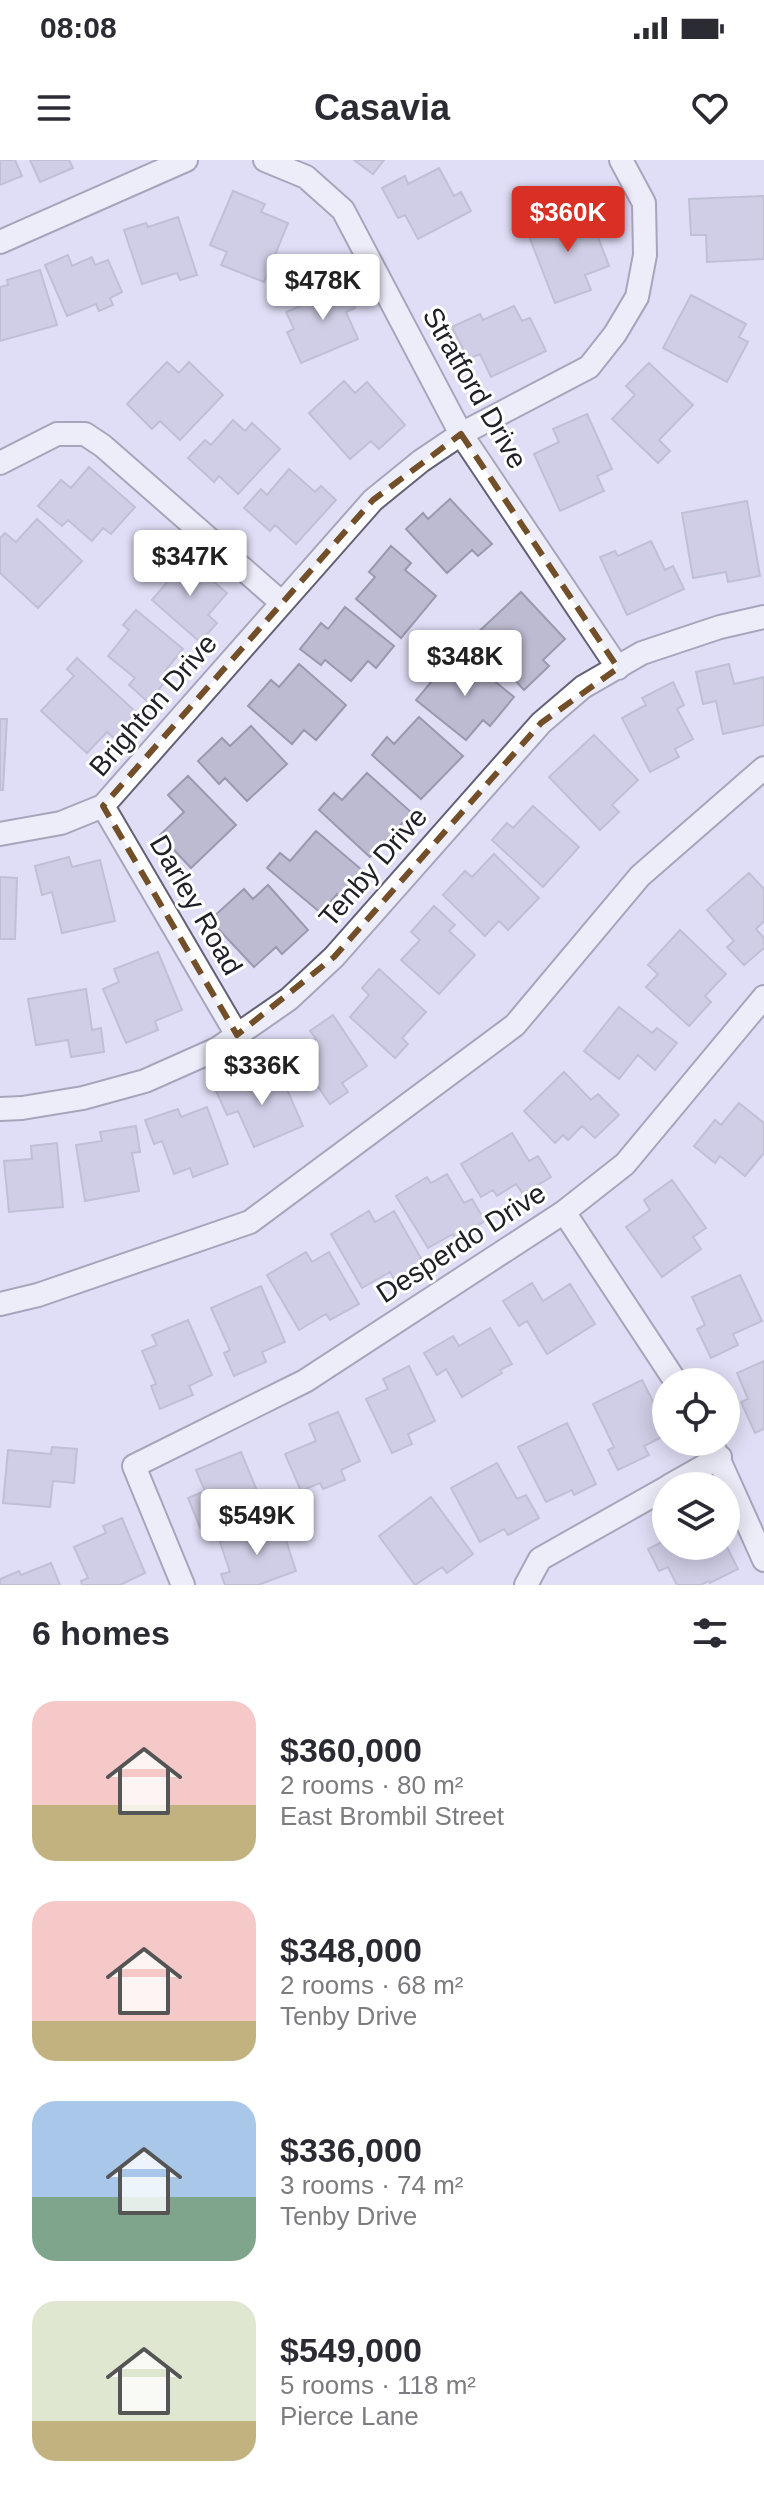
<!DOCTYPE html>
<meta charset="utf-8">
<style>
:root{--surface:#fff;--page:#f2f2f3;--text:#2b2b33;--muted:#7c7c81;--accent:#d93025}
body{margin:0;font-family:Arial,sans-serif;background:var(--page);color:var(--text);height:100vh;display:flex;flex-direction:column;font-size:30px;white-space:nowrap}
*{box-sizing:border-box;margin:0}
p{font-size:26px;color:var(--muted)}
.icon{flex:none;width:44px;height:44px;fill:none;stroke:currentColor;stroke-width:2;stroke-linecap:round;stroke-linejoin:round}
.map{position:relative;height:1425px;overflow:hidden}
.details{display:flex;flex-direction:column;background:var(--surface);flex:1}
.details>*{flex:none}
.tools{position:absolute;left:652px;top:1208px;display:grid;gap:16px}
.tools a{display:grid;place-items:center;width:88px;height:88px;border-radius:50%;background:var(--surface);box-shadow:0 4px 20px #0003;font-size:40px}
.price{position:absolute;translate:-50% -68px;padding:0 18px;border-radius:8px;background:#fff;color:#222;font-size:26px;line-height:52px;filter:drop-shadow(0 2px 4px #0008)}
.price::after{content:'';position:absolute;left:50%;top:48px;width:24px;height:18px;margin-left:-12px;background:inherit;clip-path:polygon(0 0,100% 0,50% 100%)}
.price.current{background:var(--accent);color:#fff}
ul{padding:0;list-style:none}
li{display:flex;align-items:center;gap:24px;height:200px;padding:0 32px}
li span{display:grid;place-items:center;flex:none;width:224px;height:160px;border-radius:24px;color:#555}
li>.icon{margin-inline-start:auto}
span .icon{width:96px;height:96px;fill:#fffc;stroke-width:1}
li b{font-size:34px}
h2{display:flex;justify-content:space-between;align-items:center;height:96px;padding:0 32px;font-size:34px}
.status{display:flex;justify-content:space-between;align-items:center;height:56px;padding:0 40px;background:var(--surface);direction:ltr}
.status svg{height:22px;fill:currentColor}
header{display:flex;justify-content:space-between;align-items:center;height:104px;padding:0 32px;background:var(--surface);font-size:36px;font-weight:700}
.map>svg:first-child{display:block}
.building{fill:#bcbbd2;stroke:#9999af;stroke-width:2}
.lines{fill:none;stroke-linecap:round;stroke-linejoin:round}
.minor-casing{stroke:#626175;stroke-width:26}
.minor{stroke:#fff;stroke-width:22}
.marked{fill:none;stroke:#724f28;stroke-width:6;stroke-dasharray:16 10;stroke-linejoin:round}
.labels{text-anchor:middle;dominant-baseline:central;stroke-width:6;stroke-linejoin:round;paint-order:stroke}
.street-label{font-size:28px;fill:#202028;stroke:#fff}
</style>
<div class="status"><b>08:08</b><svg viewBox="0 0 49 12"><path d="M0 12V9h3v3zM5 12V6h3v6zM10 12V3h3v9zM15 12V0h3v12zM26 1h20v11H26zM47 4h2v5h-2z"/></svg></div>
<header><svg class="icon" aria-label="menu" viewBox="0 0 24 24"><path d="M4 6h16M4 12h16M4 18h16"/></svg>Casavia<svg class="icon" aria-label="heart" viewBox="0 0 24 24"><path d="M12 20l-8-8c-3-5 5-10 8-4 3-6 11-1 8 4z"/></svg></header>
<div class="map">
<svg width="764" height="1425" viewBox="0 0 764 1425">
<rect width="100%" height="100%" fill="#dfdef6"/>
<!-- building -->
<path class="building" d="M0,0H15L22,16L0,25Z
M30,0H69L73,8L40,22Z
M354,0H384L373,14Z
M439,8L454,36L461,32L471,51L418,79L405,55L398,58L382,28L405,16L408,24Z
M233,31L265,44L261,52L288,63L264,122L221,105L227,92L210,85Z
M764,36V99L707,102L706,75H691L689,39Z
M587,48L609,106L585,115L591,130L555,143L527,71Z
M178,57L197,115L180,120L177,113L142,124L124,70L146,63L148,67Z
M68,95L72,106L92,97L95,105L108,100L122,132L110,138L113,145L99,151L96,144L67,156L45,105Z
M40,110L57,165L0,181V127L8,125L7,120Z
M341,117L355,148L346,152L358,179L301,203L287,172L294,169L286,152L317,139L313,130Z
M691,135L746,164L739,177L748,182L727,222L663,188Z
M514,146L522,161L530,158L546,191L491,217L480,194L468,199L452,167L480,154L483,160Z
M167,202L179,213L189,202L223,235L180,280L160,261L152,269L127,244Z
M649,203L693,245L659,280L670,291L658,303L612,259L635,235L626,226Z
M344,221L355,233L367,222L405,265L379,289L371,281L350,299L309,253Z
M587,254L612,309L597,316L604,331L560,351L534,294L559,282L553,269Z
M233,260L245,271L252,263L280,289L238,334L219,316L214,322L188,298L205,280L211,285Z
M89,307L135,347L111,374L103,368L92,381L68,360L62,366L38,346L61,320L71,328Z
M289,309L315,332L321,326L336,340L296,384L275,365L270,371L244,348L261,329L267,335Z
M450,339L492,384L478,396L472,390L447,413L406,369L423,353L428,359Z
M747,341L760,416L728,422L726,412L693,418L682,353Z
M37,359L82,401L38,448L0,413V378L5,373L16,382Z
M651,381L665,410L673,406L684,429L627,455L600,397L615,391L618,396Z
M391,386L411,403L405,410L436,436L401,478L356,439L375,417L369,412Z
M181,393L227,433L208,455L217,463L200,482L152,440L174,414L168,408Z
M521,432L565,479L543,500L549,506L524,530L474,476Z
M345,447L394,486L376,508L368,501L351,521L325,500L321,505L300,489L321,463L328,469Z
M136,450L183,489L165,511L170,516L148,542L129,525L135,518L108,496L129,470L123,465Z
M77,498L137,553L114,578L107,572L87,593L41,551L74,516L67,509Z
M468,499L514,537L490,566L483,560L466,580L416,540L447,503L457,512Z
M299,504L346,545L316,580L304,570L292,584L248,546L271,520L279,527Z
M729,504L734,524L764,517V565L723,574L716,541L703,544L696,512Z
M673,522L684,545L677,549L693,579L675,589L679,597L650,612L622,558L646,545L642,538Z
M419,557L463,596L421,639L372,595L387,577L394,584Z
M0,559H7L3,630H0Z
M251,566L287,604L247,641L225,618L219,624L198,601L222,578L230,586Z
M594,575L638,620L612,645L619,652L600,670L549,617Z
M367,613L412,653L370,697L319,650L334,633L342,640Z
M188,616L236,665L191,708L160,675L184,652L168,635Z
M533,646L579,687L543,727L492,680L507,663L513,668Z
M316,671L362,710L339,736L337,734L321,753L267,708L280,693L290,701Z
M494,694L539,738L508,770L499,761L485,776L443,735L465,711L472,717Z
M69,697L72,707L100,700L115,761L62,773L52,732L42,735L35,706Z
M749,713L764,729V761L756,769L764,778V788L744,805L727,787L734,781L707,750Z
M0,717L17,718L15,779H0Z
M268,725L308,770L282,794L276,787L254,807L210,760L244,729L253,739Z
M434,746L455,765L449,771L475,795L439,834L401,800L420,780L411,772Z
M680,770L726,814L705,836L711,842L689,866L646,827L658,814L648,805Z
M158,792L182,850L155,861L158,870L126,883L103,829L119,822L114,809Z
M379,809L426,852L402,878L408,884L395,898L350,857L369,835L362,828Z
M86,829L92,870L101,868L104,892L71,897L68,880L36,885L28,839Z
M619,847L652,873L657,868L677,883L655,910L638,895L619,919L584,891Z
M333,855L367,906L342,923L348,932L330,944L295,893L316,879L310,871Z
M278,909L303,966L254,987L238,951L227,955L216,931L247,917L250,922Z
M564,912L591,940L598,934L619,955L595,978L582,966L568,980L563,975L555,983L524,951Z
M739,943L764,963V993L745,1016L720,996L715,1003L694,986L715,960L721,965Z
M207,947L228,1004L193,1017L190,1008L174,1014L162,981L154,984L145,960L178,949L181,957Z
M136,966L140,992L132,993L139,1031L85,1041L76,985L102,981L100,972Z
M512,973L529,1001L538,996L551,1017L523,1034L516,1024L497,1036L493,1030L481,1037L461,1004Z
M57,983L63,1047L9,1052L4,1001L32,999L31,986Z
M447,1014L464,1043L472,1039L485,1061L456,1079L453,1074L428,1088L396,1036L427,1017L431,1023Z
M672,1020L706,1068L693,1077L701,1089L662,1117L626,1067L650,1050L644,1040Z
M369,1051L375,1062L394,1051L423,1102L394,1119L390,1112L362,1128L331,1074Z
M306,1092L312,1102L329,1092L359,1144L330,1160L326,1154L299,1170L267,1115Z
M740,1115L762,1161L733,1174L738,1185L711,1198L697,1169L705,1165L692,1137Z
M532,1123L543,1141L570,1124L595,1164L547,1194L527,1161L519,1166L503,1141Z
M261,1126L285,1182L262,1192L266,1202L234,1216L224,1193L230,1190L211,1148Z
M188,1160L212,1215L189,1226L193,1235L160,1249L151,1226L156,1224L142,1191L157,1185L152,1175Z
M490,1168L512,1204L500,1210L502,1213L462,1237L446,1209L437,1215L424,1193L453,1176L459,1186Z
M764,1201V1269L755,1273L741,1242L748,1239L737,1213Z
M409,1206L435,1261L408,1274L412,1284L392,1293L366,1239L388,1229L383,1219Z
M642,1220L666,1267V1275L644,1286L649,1295L618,1310L608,1290L614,1287L593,1244Z
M338,1252L360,1301L341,1310L345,1320L323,1329L320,1323L301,1331L285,1294L316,1281L309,1264Z
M567,1263L596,1324L574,1335L572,1330L546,1342L518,1287Z
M52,1287L77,1289L74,1323L53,1321L50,1347L3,1343L8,1290L51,1294Z
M241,1292L262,1343L223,1358L227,1368L204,1377L188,1338L205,1331L196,1310Z
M497,1303L517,1339L526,1335L539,1358L508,1375L504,1369L480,1382L451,1328Z
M431,1337L473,1394L447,1413L442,1407L415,1425L379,1376Z
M122,1358L145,1413L120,1425H82L81,1421L88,1418L74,1387L106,1373L103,1366Z
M280,1362L296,1411L258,1425H225L221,1414L230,1412L220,1382Z
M666,1380V1386L726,1385L738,1409L710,1423L709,1421L700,1425H677L668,1407L659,1411L648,1389Z
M51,1403L60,1425H0V1419L19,1411L21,1415Z"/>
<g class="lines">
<defs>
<path id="minor" d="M265,0L306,17L343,50L461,274L618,508
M0,82L186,0
M0,303L57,274H85L103,286L282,443
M103,646L237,875
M0,674L61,663L103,646L373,340L421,301L461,274L589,207L615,174L637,137L645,95L644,43L621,0
M0,949L22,948L83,938L145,921L217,889L289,839L334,797L541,563L583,527L642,493L720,467L764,457
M564,1052L676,1222
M0,1144L38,1135L250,1062L515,865L640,716L764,608
M711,1282L764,1400
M669,1326L720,1297
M183,1425L134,1306L305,1221L564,1052L625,1004L764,837
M526,1425L540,1399L666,1328"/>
</defs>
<!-- minor casing -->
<use href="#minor" class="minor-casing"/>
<!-- minor -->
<use href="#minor" class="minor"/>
</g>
<!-- marked area -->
<path d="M0 0H764V1425H0ZM461,274L618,508L541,563L334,797L237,875L103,646L373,340Z" fill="#dfdef6" fill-opacity=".55" fill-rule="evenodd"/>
<path class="marked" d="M461,274L618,508L541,563L334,797L237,875L103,646L373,340Z"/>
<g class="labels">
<!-- street labels -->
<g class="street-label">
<text transform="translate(475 228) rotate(60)">Stratford Drive</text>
<text transform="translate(153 545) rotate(-49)">Brighton Drive</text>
<text transform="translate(373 707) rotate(-49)">Tenby Drive</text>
<text transform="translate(196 745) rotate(60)">Darley Road</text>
<text transform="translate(461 1083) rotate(-33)">Desperdo Drive</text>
</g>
</g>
</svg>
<div class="tools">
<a><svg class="icon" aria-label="locate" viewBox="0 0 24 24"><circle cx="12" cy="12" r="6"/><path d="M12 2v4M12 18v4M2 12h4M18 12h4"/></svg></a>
<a><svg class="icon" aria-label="layers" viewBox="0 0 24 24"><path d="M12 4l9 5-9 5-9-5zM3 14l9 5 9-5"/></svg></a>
</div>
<b class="price current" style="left:568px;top:94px">$360K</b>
<b class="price" style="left:323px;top:162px">$478K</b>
<b class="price" style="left:190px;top:438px">$347K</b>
<b class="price" style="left:465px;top:538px">$348K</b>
<b class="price" style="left:262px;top:947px">$336K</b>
<b class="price" style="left:257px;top:1397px">$549K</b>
</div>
<section class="details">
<h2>6 homes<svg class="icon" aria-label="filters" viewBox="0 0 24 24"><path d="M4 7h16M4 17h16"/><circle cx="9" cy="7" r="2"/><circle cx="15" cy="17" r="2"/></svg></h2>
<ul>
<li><span style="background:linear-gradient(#f6c9c9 65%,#c2b280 0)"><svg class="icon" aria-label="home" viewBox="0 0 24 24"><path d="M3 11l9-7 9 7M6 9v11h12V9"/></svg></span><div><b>$360,000</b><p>2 rooms · 80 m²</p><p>East Brombil Street</p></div></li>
<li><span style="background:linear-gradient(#f6c9c9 75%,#c2b280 0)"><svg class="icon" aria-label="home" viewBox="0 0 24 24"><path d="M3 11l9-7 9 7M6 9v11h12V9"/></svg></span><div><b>$348,000</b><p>2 rooms · 68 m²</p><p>Tenby Drive</p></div></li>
<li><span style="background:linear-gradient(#a9c7e8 60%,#7fa58c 0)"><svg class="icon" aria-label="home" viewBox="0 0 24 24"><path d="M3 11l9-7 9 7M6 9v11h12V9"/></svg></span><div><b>$336,000</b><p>3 rooms · 74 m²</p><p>Tenby Drive</p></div></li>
<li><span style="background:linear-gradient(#dfe7d0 75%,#c2b280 0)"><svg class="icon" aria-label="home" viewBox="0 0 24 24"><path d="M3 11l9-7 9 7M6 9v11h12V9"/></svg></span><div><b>$549,000</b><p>5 rooms · 118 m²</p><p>Pierce Lane</p></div></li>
</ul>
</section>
